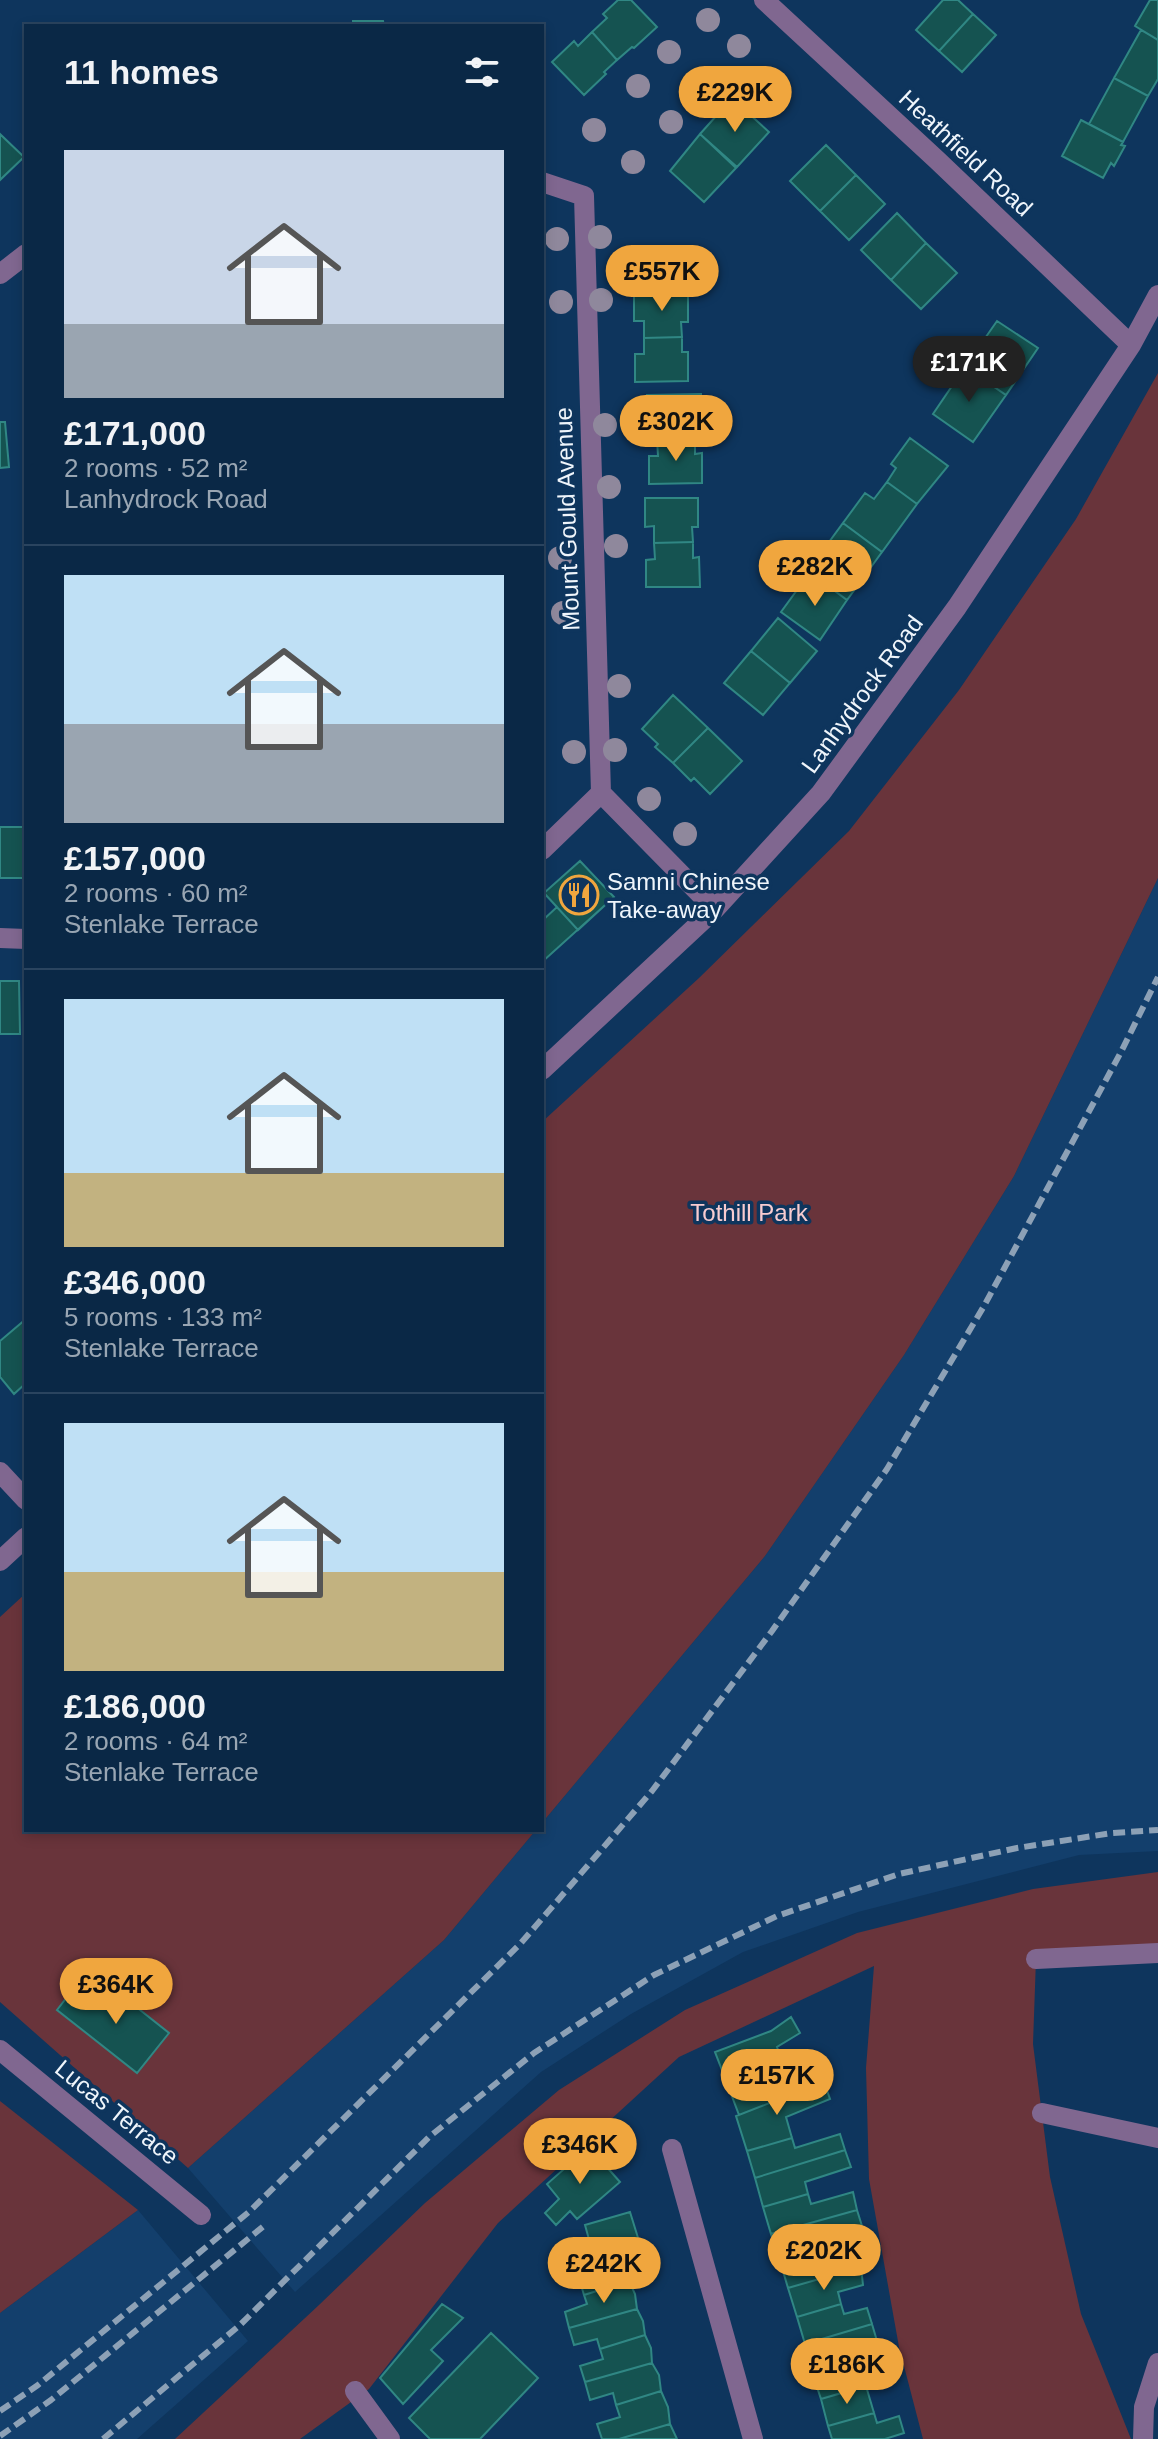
<!DOCTYPE html>
<meta charset="utf-8">
<style>
:root{--surface:#0a2846;--page:#183451;--text:#f1f3f6;--muted:#99a6b3;--line:#2a445f;--accent:#f0a63e}
body{margin:0;font-family:Helvetica,sans-serif;background:var(--page);color:var(--text);height:100vh;display:flex;flex-direction:column;font-size:30px;white-space:nowrap}
*{box-sizing:border-box;margin:0}
p{font-size:26px;color:var(--muted)}
.icon{flex:none;width:44px;height:44px;fill:none;stroke:currentColor;stroke-width:2;stroke-linecap:round;stroke-linejoin:round}
.map{position:relative;flex:1;overflow:hidden}
.drawer{position:absolute;left:24px;top:24px;width:520px;height:1808px;display:flex;flex-direction:column;background:var(--surface);border-radius:0px;box-shadow:0 4px 12px #0003,0 0 0 2px var(--line)}
.drawer>*{flex:none}
.price{position:absolute;translate:-50% -68px;padding:0 18px;border-radius:28px;background:var(--accent);color:#111;font-size:26px;line-height:52px;filter:drop-shadow(0 2px 4px #0008)}
.price::after{content:'';position:absolute;left:50%;top:48px;width:24px;height:18px;margin-left:-12px;background:inherit;clip-path:polygon(0 0,100% 0,50% 100%)}
.price.current{background:#222;color:#fff}
ul{padding:0;list-style:none}
li{display:grid;align-content:center;gap:16px;height:424px;padding:0 40px}
li+li{border-top:2px solid var(--line)}
li span{display:grid;place-items:center;height:248px;border-radius:0px;color:#555}
li>.icon{margin-inline-start:auto}
span .icon{width:144px;height:144px;fill:#fffc;stroke-width:1}
li b{font-size:34px}
h2{display:flex;justify-content:space-between;align-items:center;height:96px;padding:0 40px;font-size:34px}
.map>svg:first-child{display:block}
.built{fill:#133f6c}
.green{fill:#69343b}
.building{fill:#155351;stroke:#308784;stroke-width:2}
.lines{fill:none;stroke-linecap:round;stroke-linejoin:round}
.minor{stroke:#806790;stroke-width:20}
.rail{stroke:#8da1b6;stroke-width:6;stroke-dasharray:12 6;stroke-linecap:butt}
.tree{fill:#8f889c}
.labels{text-anchor:middle;dominant-baseline:central;stroke-width:7;stroke-linejoin:round;paint-order:stroke}
.street-label{font-size:24px;fill:#eff5fb;stroke:#0e355d}
.poi-label{font-size:24px;fill:#eff5fb;stroke:#0e355d;text-anchor:start}
.park-label{font-size:24px;fill:#f8ccd0;stroke:#0e355d}
</style>
<div class="map">
<svg width="1158" height="2439" viewBox="0 0 1158 2439">
<rect width="100%" height="100%" fill="#0e355d"/>
<!-- built -->
<path class="built" d="M1158,878V1851L1079,1855L858,1912L743,1952L631,2014L541,2072L295,2292L188,2168L444,1940L536,1830H542V1823L765,1556L904,1355L1014,1176Z
M138,2210L248,2341L137,2439H0V2313Z"/>
<!-- green -->
<path class="green" d="M1158,373V878L1014,1176L904,1355L765,1556L542,1823V1122L699,978L849,831L959,690L1076,519Z
M26,1593V1830H536L444,1940L188,2168L0,2002V1617Z
M1158,1872V1945L1036,1959L1033,2044L1050,2177L1081,2314L1131,2439H923L899,2347L869,2179L866,2068L874,1966L679,2057L498,2223L369,2389L300,2439H175L319,2305L425,2203L559,2090L685,2010L857,1933L1033,1889Z
M0,2101L138,2210L0,2313Z"/>
<!-- building -->
<path class="building" d="M618,0H631L657,27L634,48L632,47L617,60L592,32L607,18L603,14Z
M943,0H958L973,14L939,51L916,30Z
M1150,0H1158V40L1135,26Z
M973,14L996,35L962,72L939,51Z
M353,21H383L384,26H353Z
M1141,30L1158,40V79L1148,96L1114,78Z
M592,32L617,60L604,72L606,74L584,95L552,62L574,41L578,46Z
M1114,78L1148,96L1123,142L1089,124Z
M735,101L769,132L737,167L700,134L717,115L719,117Z
M1081,120L1123,142L1121,145L1125,146L1114,166L1111,163L1103,178L1062,156Z
M0,134L24,157L0,180Z
M700,134L736,168L704,202L670,171Z
M826,145L856,175L820,211L790,181Z
M856,175L885,204L849,240L820,211Z
M897,213L926,243L891,280L861,250Z
M926,243L957,273L921,309L891,280Z
M634,293H688V322H681L682,337L644,338V321H634Z
M997,321L1038,348L1006,395L965,367Z
M682,337V352H688V381L635,382V354H644V338Z
M965,367L1006,395L973,442L933,414Z
M701,394V423H695V438L657,439V423H648L647,395Z
M0,422H5L9,467L0,468Z
M695,438V454L702,453V483L649,484V456H658L657,439Z
M910,438L948,466L917,504L887,482L896,468L891,464Z
M887,482L917,504L882,552L843,523L865,493L874,499Z
M645,498H698V527H692L693,542L654,543V526L645,527Z
M843,523L882,552L847,600L816,577L829,560L821,553Z
M693,542V558L699,557L700,587H646V560L655,559L654,543Z
M816,577L847,600L820,640L781,612L800,586L806,591Z
M778,618L817,651L790,683L751,651Z
M751,651L790,683L763,715L724,683Z
M673,695L708,728L673,763L655,747L658,744L642,729Z
M708,728L742,761L710,794L694,778L691,781L673,763Z
M0,827H26V878H0Z
M580,861L614,897L542,962V921L557,907L544,893Z
M580,861L614,897L578,930L544,893Z
M0,981H19L20,1034H0Z
M26,1319V1383L14,1394L0,1377V1341Z
M106,1983L169,2033L137,2073L57,2010L71,1992L88,2005Z
M791,2017L800,2033L777,2047L782,2061L727,2083L715,2052L771,2031Z
M782,2061L795,2093L739,2115L727,2083Z
M824,2082L830,2099L786,2117L792,2138L747,2151L736,2116Z
M840,2134L845,2150L755,2178L747,2151L792,2138L795,2148Z
M589,2147L620,2182L577,2219L570,2211L556,2225L545,2213L559,2199L547,2184Z
M845,2150L851,2167L805,2182L808,2194L763,2207L755,2178Z
M853,2192L857,2210L771,2234L763,2207L808,2194L811,2204Z
M857,2210L862,2226L821,2237L824,2248L780,2261L771,2234Z
M630,2212L639,2241L593,2254L585,2225Z
M619,2247L626,2264L629,2281L584,2295L578,2275L564,2280L559,2265Z
M824,2248L827,2258L860,2249L861,2267L788,2288L780,2261Z
M861,2267L863,2285L838,2292L841,2304L797,2317L788,2288Z
M629,2281L635,2294L637,2309L569,2328L565,2312L587,2304L584,2295Z
M442,2304L463,2318L431,2350L443,2361L403,2404L380,2378Z
M841,2304L844,2314L867,2308L872,2324L805,2344L797,2317Z
M637,2309L643,2321L645,2335L600,2349L597,2339L574,2345L569,2328Z
M872,2324L877,2341L854,2348L857,2359L812,2372L805,2344Z
M491,2333L538,2378L480,2439H430L409,2418Z
M645,2335L651,2348L652,2363L585,2382L580,2366L603,2359L600,2349Z
M857,2359L861,2369L883,2362L888,2379L821,2399L812,2372Z
M652,2363L659,2375L661,2391L616,2405L613,2393L590,2400L585,2382Z
M866,2386L874,2413L828,2426L821,2399Z
M661,2391L668,2407L670,2424L619,2439H602L597,2424L620,2417L616,2405Z
M874,2413L877,2423L899,2416L904,2433L885,2439H832L828,2426Z
M670,2424L677,2439H619Z"/>
<g class="lines">
<!-- minor -->
<path class="minor" d="M764,0L937,160L1131,345
M542,182L584,196L601,793L715,909
M0,274L26,254
M542,850L601,793
M0,938L26,939
M542,1070L715,909L821,793L957,607L1131,345L1158,295
M0,1472L26,1500
M0,1561L26,1537
M1036,1959L1158,1953
M0,2050L201,2215
M1042,2113L1158,2138
M672,2149L753,2439
M355,2391L390,2439
M1143,2439L1144,2407L1158,2363"/>
<!-- rail -->
<path class="rail" d="M0,2411L38,2385L250,2211L521,1943L652,1791L772,1631L887,1469L984,1306L1121,1052L1158,977
M0,2436L51,2400L265,2225
M103,2439L240,2325L429,2137L534,2053L654,1975L777,1916L899,1874L1017,1848L1112,1833L1158,1830"/>
</g>
<!-- trees -->
<g class="tree">
<circle cx="708" cy="20" r="12"/>
<circle cx="739" cy="46" r="12"/>
<circle cx="669" cy="52" r="12"/>
<circle cx="708" cy="83" r="12"/>
<circle cx="638" cy="86" r="12"/>
<circle cx="671" cy="122" r="12"/>
<circle cx="594" cy="130" r="12"/>
<circle cx="633" cy="162" r="12"/>
<circle cx="600" cy="237" r="12"/>
<circle cx="557" cy="239" r="12"/>
<circle cx="601" cy="300" r="12"/>
<circle cx="561" cy="302" r="12"/>
<circle cx="605" cy="425" r="12"/>
<circle cx="609" cy="487" r="12"/>
<circle cx="616" cy="546" r="12"/>
<circle cx="560" cy="558" r="12"/>
<circle cx="563" cy="613" r="12"/>
<circle cx="619" cy="686" r="12"/>
<circle cx="615" cy="750" r="12"/>
<circle cx="574" cy="752" r="12"/>
<circle cx="649" cy="799" r="12"/>
<circle cx="685" cy="834" r="12"/>
</g>
<!-- icons -->
<defs>
<symbol id="restaurant-ring" viewBox="-11 -11 22 22"><circle r="9.5" fill="#0e355d" stroke="#f0a63e" stroke-width="1.5"/><path d="M-5-6h1v4h1v-4h1v4h1v-4h1v5L-1.5 .5V6h-2V.5L-5-1ZM5-6V6H3V1.5H1.5Q1.5-4 5-6Z" fill="#f0a63e"/></symbol>
</defs>
<g fill-rule="evenodd">
<use href="#restaurant-ring" x="557" y="873" width="44" height="44"/>
</g>
<g class="labels">
<!-- street labels -->
<g class="street-label">
<text transform="translate(966 153) rotate(43)">Heathfield Road</text>
<text transform="translate(567 519) rotate(-92)">Mount Gould Avenue</text>
<text transform="translate(862 694) rotate(-54)">Lanhydrock Road</text>
<text transform="translate(117 2112) rotate(39)">Lucas Terrace</text>
</g>
<!-- poi labels -->
<g class="poi-label">
<text x="607" y="881">Samni Chinese<tspan x="607" dy="28">Take-away</tspan></text>
</g>
<!-- park labels -->
<g class="park-label">
<text x="749" y="1212">Tothill Park</text>
</g>
</g>
</svg>
<b class="price" style="left:735px;top:134px">£229K</b>
<b class="price" style="left:662px;top:313px">£557K</b>
<b class="price current" style="left:969px;top:404px">£171K</b>
<b class="price" style="left:676px;top:463px">£302K</b>
<b class="price" style="left:815px;top:608px">£282K</b>
<b class="price" style="left:116px;top:2026px">£364K</b>
<b class="price" style="left:777px;top:2117px">£157K</b>
<b class="price" style="left:580px;top:2186px">£346K</b>
<b class="price" style="left:824px;top:2292px">£202K</b>
<b class="price" style="left:604px;top:2305px">£242K</b>
<b class="price" style="left:847px;top:2406px">£186K</b>
<section class="drawer">
<h2>11 homes<svg class="icon" aria-label="filters" viewBox="0 0 24 24"><path d="M4 7h16M4 17h16"/><circle cx="9" cy="7" r="2"/><circle cx="15" cy="17" r="2"/></svg></h2>
<ul>
<li><span style="background:linear-gradient(#c9d6e8 70%,#9aa5b1 0)"><svg class="icon" aria-label="home" viewBox="0 0 24 24"><path d="M3 11l9-7 9 7M6 9v11h12V9"/></svg></span><div><b>£171,000</b><p>2 rooms · 52 m²</p><p>Lanhydrock Road</p></div></li>
<li><span style="background:linear-gradient(#bfe0f5 60%,#9aa5b1 0)"><svg class="icon" aria-label="home" viewBox="0 0 24 24"><path d="M3 11l9-7 9 7M6 9v11h12V9"/></svg></span><div><b>£157,000</b><p>2 rooms · 60 m²</p><p>Stenlake Terrace</p></div></li>
<li><span style="background:linear-gradient(#bfe0f5 70%,#c2b280 0)"><svg class="icon" aria-label="home" viewBox="0 0 24 24"><path d="M3 11l9-7 9 7M6 9v11h12V9"/></svg></span><div><b>£346,000</b><p>5 rooms · 133 m²</p><p>Stenlake Terrace</p></div></li>
<li><span style="background:linear-gradient(#bfe0f5 60%,#c2b280 0)"><svg class="icon" aria-label="home" viewBox="0 0 24 24"><path d="M3 11l9-7 9 7M6 9v11h12V9"/></svg></span><div><b>£186,000</b><p>2 rooms · 64 m²</p><p>Stenlake Terrace</p></div></li>
</ul>
</section>
</div>
